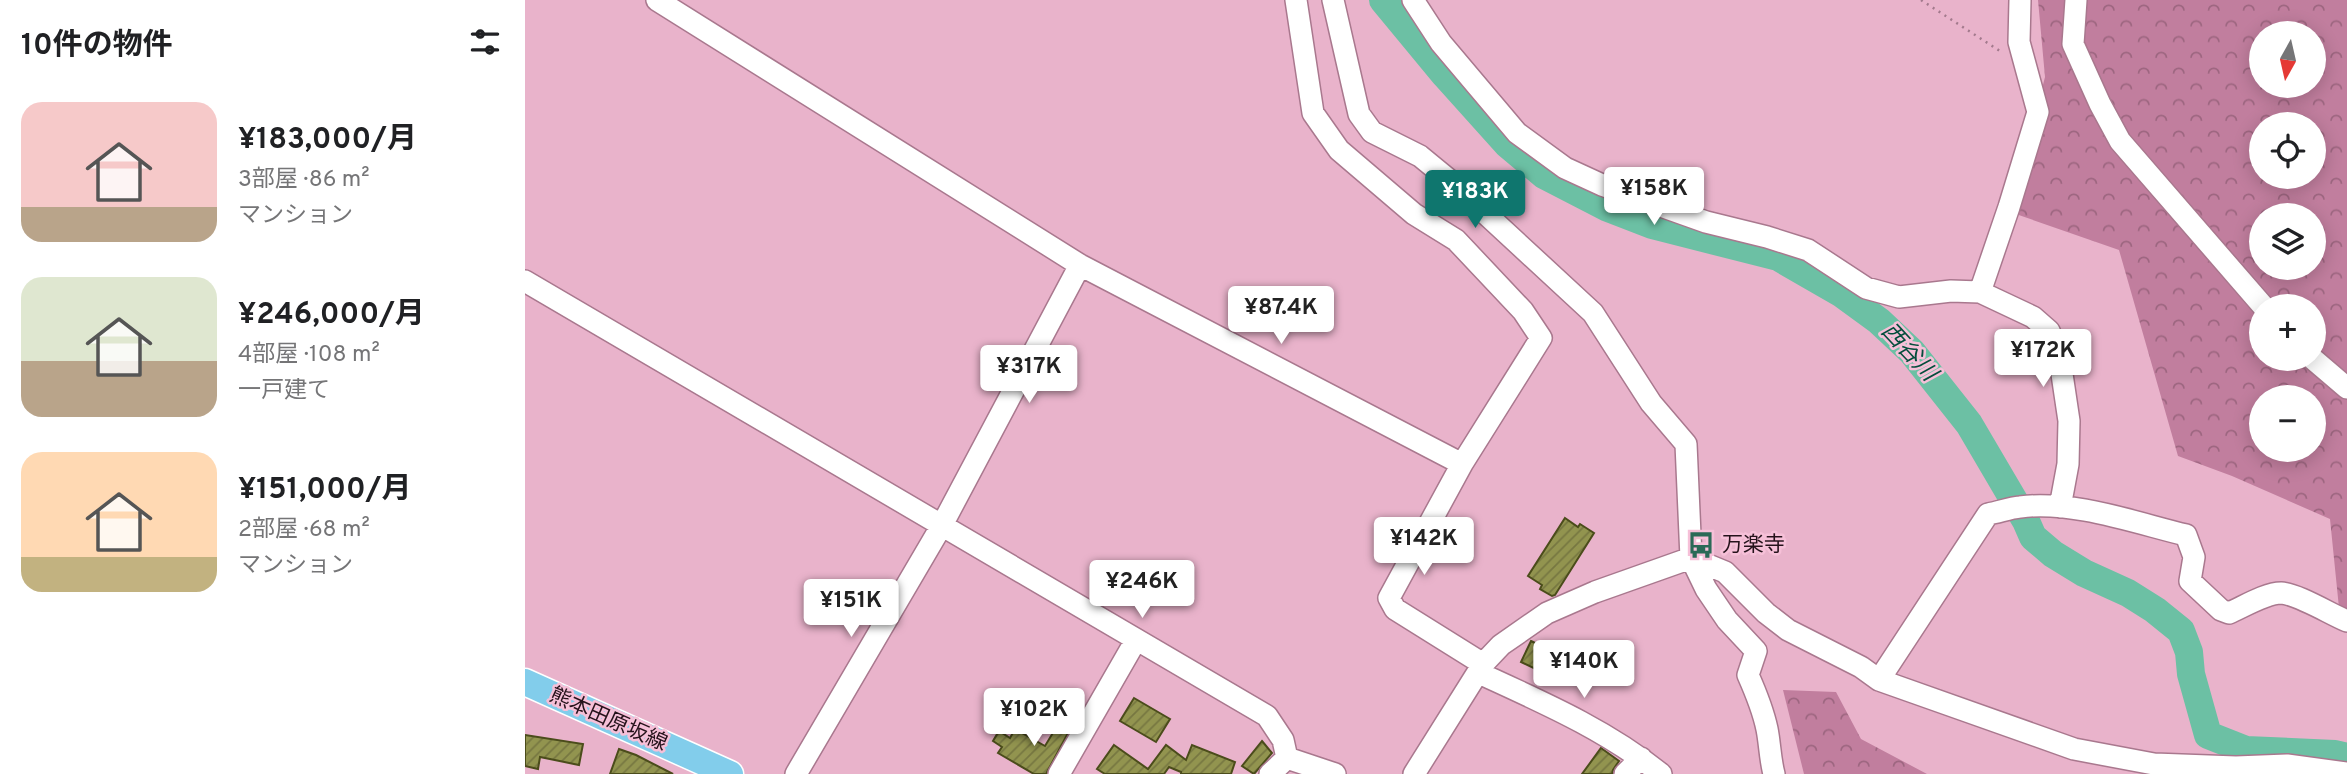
<!DOCTYPE html>
<html lang="ja">
<meta charset="utf-8">
<style>
:root{--surface:#fff;--page:#f2f2f2;--text:#202124;--muted:#757577;--accent:#0f766e}
body{margin:0;font-family:Overpass,"Noto Sans JP",sans-serif;background:var(--page);color:var(--text);height:100vh;display:flex;flex-direction:column;font-size:26px;white-space:nowrap}
*{box-sizing:border-box;margin:0}
p{font-size:23px;color:var(--muted)}
.icon{flex:none;width:38px;height:38px;fill:none;stroke:currentColor;stroke-width:2;stroke-linecap:round;stroke-linejoin:round}
.map{position:relative;flex:1;overflow:hidden}
.sheet{display:flex;flex-direction:column;background:var(--surface);width:525px}
.sheet>*{flex:none}
.needle{width:46px;rotate:188deg}
.buttons{position:absolute;left:1724px;top:21px;display:grid;gap:14px}
.buttons a{display:grid;place-items:center;width:77px;height:77px;border-radius:50%;background:var(--surface);box-shadow:0 4px 18px #0003;font-size:35px}
.price{position:absolute;translate:-50% -60px;padding:0 16px;border-radius:7px;background:#fff;color:#222;font-size:23px;line-height:46px;filter:drop-shadow(0 2px 4px #0008)}
.price::after{content:'';position:absolute;left:50%;top:42px;width:21px;height:16px;margin-left:-10px;background:inherit;clip-path:polygon(0 0,100% 0,50% 100%)}
.price.current{background:var(--accent);color:#fff}
ul{padding:0;list-style:none}
li{display:flex;align-items:center;gap:21px;height:175px;padding:0 21px}
li span{display:grid;place-items:center;flex:none;width:196px;height:140px;border-radius:21px;color:#555}
li>.icon{margin-inline-start:auto}
span .icon{width:84px;height:84px;fill:#fffc;stroke-width:1}
li b{font-size:30px}
h2{display:flex;justify-content:space-between;align-items:center;height:84px;padding:0 21px;font-size:30px}
main{display:flex;flex:1;min-height:0}
.map>svg:first-child{display:block}
.forest{fill:url(#forest-crowns);fill-rule:evenodd}
.lines{fill:none;stroke-linecap:round;stroke-linejoin:round}
.river{stroke:#6cc0a4;stroke-width:28}
.building{fill:url(#building-hatch);stroke:#4b4c1b;stroke-width:2}
.minor-casing{stroke:#a9788e;stroke-width:24}
.major-casing{stroke:#fff;stroke-width:29}
.path{stroke:#a37a8d;stroke-width:2.5;stroke-dasharray:2 5;stroke-linecap:butt}
.minor{stroke:#fff;stroke-width:21}
.major{stroke:#82cdeb;stroke-width:26}
.labels{text-anchor:middle;dominant-baseline:central;stroke-width:5;stroke-linejoin:round;paint-order:stroke}
.poi-label{font-size:21px;fill:#25121b;stroke:#f6c0d8;text-anchor:start}
.street-label{font-size:21px;fill:#25121b;stroke:#f6c0d8}
.water-label{font-size:23px;font-style:italic;fill:#044e3c;stroke:#f6c0d8}
</style>
<main>
<section class="sheet">
<h2>10件の物件<svg class="icon" aria-label="filters" viewBox="0 0 24 24"><path d="M4 7h16M4 17h16"/><circle cx="9" cy="7" r="2"/><circle cx="15" cy="17" r="2"/></svg></h2>
<ul>
<li><span style="background:linear-gradient(#f6c9c9 75%,#b9a48a 0)"><svg class="icon" aria-label="home" viewBox="0 0 24 24"><path d="M3 11l9-7 9 7M6 9v11h12V9"/></svg></span><div><b>¥183,000/月</b><p>3部屋 · 86 m²</p><p>マンション</p></div></li>
<li><span style="background:linear-gradient(#dfe7d0 60%,#b9a48a 0)"><svg class="icon" aria-label="home" viewBox="0 0 24 24"><path d="M3 11l9-7 9 7M6 9v11h12V9"/></svg></span><div><b>¥246,000/月</b><p>4部屋 · 108 m²</p><p>一戸建て</p></div></li>
<li><span style="background:linear-gradient(#ffd9b3 75%,#c2b280 0)"><svg class="icon" aria-label="home" viewBox="0 0 24 24"><path d="M3 11l9-7 9 7M6 9v11h12V9"/></svg></span><div><b>¥151,000/月</b><p>2部屋 · 68 m²</p><p>マンション</p></div></li>
</ul>
</section>
<div class="map">
<svg width="1822" height="774" viewBox="0 0 1822 774">
<defs>
<pattern id="forest-crowns" width="20" height="18" patternUnits="userSpaceOnUse" patternTransform="scale(1.75)"><rect width="20" height="18" fill="#c17e9e"/><path d="M2 6a3 3 0 1 1 6 0M12 15a3 3 0 1 1 6 0" fill="none" stroke="#9d6680"/></pattern>
<pattern id="building-hatch" width="6" height="6" patternUnits="userSpaceOnUse" patternTransform="scale(1.75)"><rect width="6" height="6" fill="#92944f"/><path d="M-1 1l2-2M0 6l6-6M5 7l2-2" fill="none" stroke="#777741"/></pattern>
</defs>
<rect width="100%" height="100%" fill="#e9b3cb"/>
<!-- forest -->
<path class="forest" d="M1513,0H1822V612L1814,608L1805,519L1707,476L1653,456L1594,250L1485,212L1520,77ZM1736,33H1788V86H1736ZM1736,124H1788V177H1736ZM1736,215H1788V268H1736ZM1736,306H1788V359H1736ZM1736,397H1788V450H1736Z
M1258,690L1311,692L1336,739L1402,774H1279Z"/>
<g class="lines">
<!-- river -->
<path class="river" d="M858,0L920,75L982,144L1019,175L1083,208L1127,225L1253,257L1317,294L1354,321L1387,352L1444,424L1501,521L1508,537L1528,554L1559,573L1603,593L1630,610L1656,631L1664,652L1666,674L1683,735L1721,750L1810,754L1822,757"/>
</g>
<!-- building -->
<path class="building" d="M1040,518L1053,527L1055,524L1069,533L1030,595L1027,596L1015,589L1017,585L1003,576Z
M1006,641L1031,653L1019,673L996,662Z
M609,698L645,719L631,742L595,721Z
M540,713L550,720L521,774H509L473,753L477,747L468,741L474,731L485,738L490,729L520,746Z
M0,735L58,744L54,765L15,757L13,769L0,766Z
M737,741L747,753L729,774L717,766Z
M589,745L623,769L641,745L661,760L667,745L710,762L706,774H656V772L644,767L639,774H580L572,769Z
M1076,748L1094,761L1088,770L1087,774H1057Z
M94,749L111,755L148,774H85Z"/>
<g class="lines">
<defs>
<path id="minor" d="M132,0L555,265L937,464
M771,0L788,113L814,150L889,214L931,240L998,311L1016,338L937,464L864,598L870,609L958,664
M808,0L834,114L847,132L895,156L923,179L1068,313L1126,403L1161,444L1166,558L1181,589L1202,620L1231,651L1223,675C1231,693 1238,710 1242,729C1245,744 1245,759 1249,774
M888,0L916,43L992,133L1040,168L1077,185L1181,222L1242,237L1283,250L1341,288L1374,297L1426,291L1455,292L1508,317L1524,331L1534,354L1544,421L1543,464L1535,507
M1551,0L1548,44L1575,104L1595,141L1738,306
M0,281L742,716L758,740L762,758
M1455,292L1484,207L1513,112L1494,42L1495,0
M1788,359L1822,388
M954,673C1017,702 1082,730 1136,774
M1354,680L1463,514C1474,512 1485,508 1495,507C1547,500 1611,523 1661,535L1669,557L1665,581L1696,610L1704,613C1718,607 1741,593 1756,593C1773,594 1805,614 1822,621
M762,758L810,774
M271,774L417,525L555,265
M534,774L611,640
M745,774L762,758
M889,774L958,664L976,645L1022,613L1070,592L1166,558L1200,572L1241,613L1263,630L1336,667L1354,680L1549,749L1629,764L1711,767L1762,765L1822,773
M1100,774L1116,758"/>
<path id="major" d="M0,682L205,774"/>
</defs>
<!-- minor casing -->
<use href="#minor" class="minor-casing"/>
<!-- major casing -->
<use href="#major" class="major-casing"/>
<!-- path -->
<path class="path" d="M1396,0L1478,53"/>
<!-- minor -->
<use href="#minor" class="minor"/>
<!-- major -->
<use href="#major" class="major"/>
</g>
<!-- icons -->
<defs>
<symbol id="bus-bare" viewBox="-9 -9 18 18"><path d="M-5-6H5V4H4V6H2V4H-2V6H-4V4H-5ZM-3.5-4V0h7V-4ZM-3.5 1.2v1.5H-2V1.2ZM2 1.2v1.5H3.5V1.2Z" fill="#2b6a57" stroke="#f6c0d8" stroke-width="2.5" paint-order="stroke"/></symbol>
</defs>
<g fill-rule="evenodd">
<use href="#bus-bare" x="1157" y="526" width="38" height="38"/>
</g>
<g class="labels">
<!-- poi labels -->
<g class="poi-label">
<text x="1197" y="545">万楽寺</text>
</g>
<!-- street labels -->
<g class="street-label">
<text transform="translate(83 720) rotate(24)">熊本田原坂線</text>
</g>
<!-- water labels -->
<g class="water-label">
<text transform="translate(1383 353) rotate(47)">西谷川</text>
</g>
</g>
</svg>
<div class="buttons">
<a><svg class="needle" viewBox="-14 -14 28 28"><path d="M0-13l5 13h-10z" fill="#e53935"/><path d="M0 13l5-13h-10z" fill="#757577"/></svg></a>
<a><svg class="icon" aria-label="locate" viewBox="0 0 24 24"><circle cx="12" cy="12" r="6"/><path d="M12 2v4M12 18v4M2 12h4M18 12h4"/></svg></a>
<a><svg class="icon" aria-label="layers" viewBox="0 0 24 24"><path d="M12 4l9 5-9 5-9-5zM3 14l9 5 9-5"/></svg></a>
<a>+</a>
<a>−</a>
</div>
<b class="price" style="left:1129px;top:227px">¥158K</b>
<b class="price current" style="left:950px;top:230px">¥183K</b>
<b class="price" style="left:756px;top:346px">¥87.4K</b>
<b class="price" style="left:1518px;top:389px">¥172K</b>
<b class="price" style="left:504px;top:405px">¥317K</b>
<b class="price" style="left:899px;top:577px">¥142K</b>
<b class="price" style="left:617px;top:620px">¥246K</b>
<b class="price" style="left:326px;top:639px">¥151K</b>
<b class="price" style="left:1059px;top:700px">¥140K</b>
<b class="price" style="left:509px;top:748px">¥102K</b>
</div>
</main>
